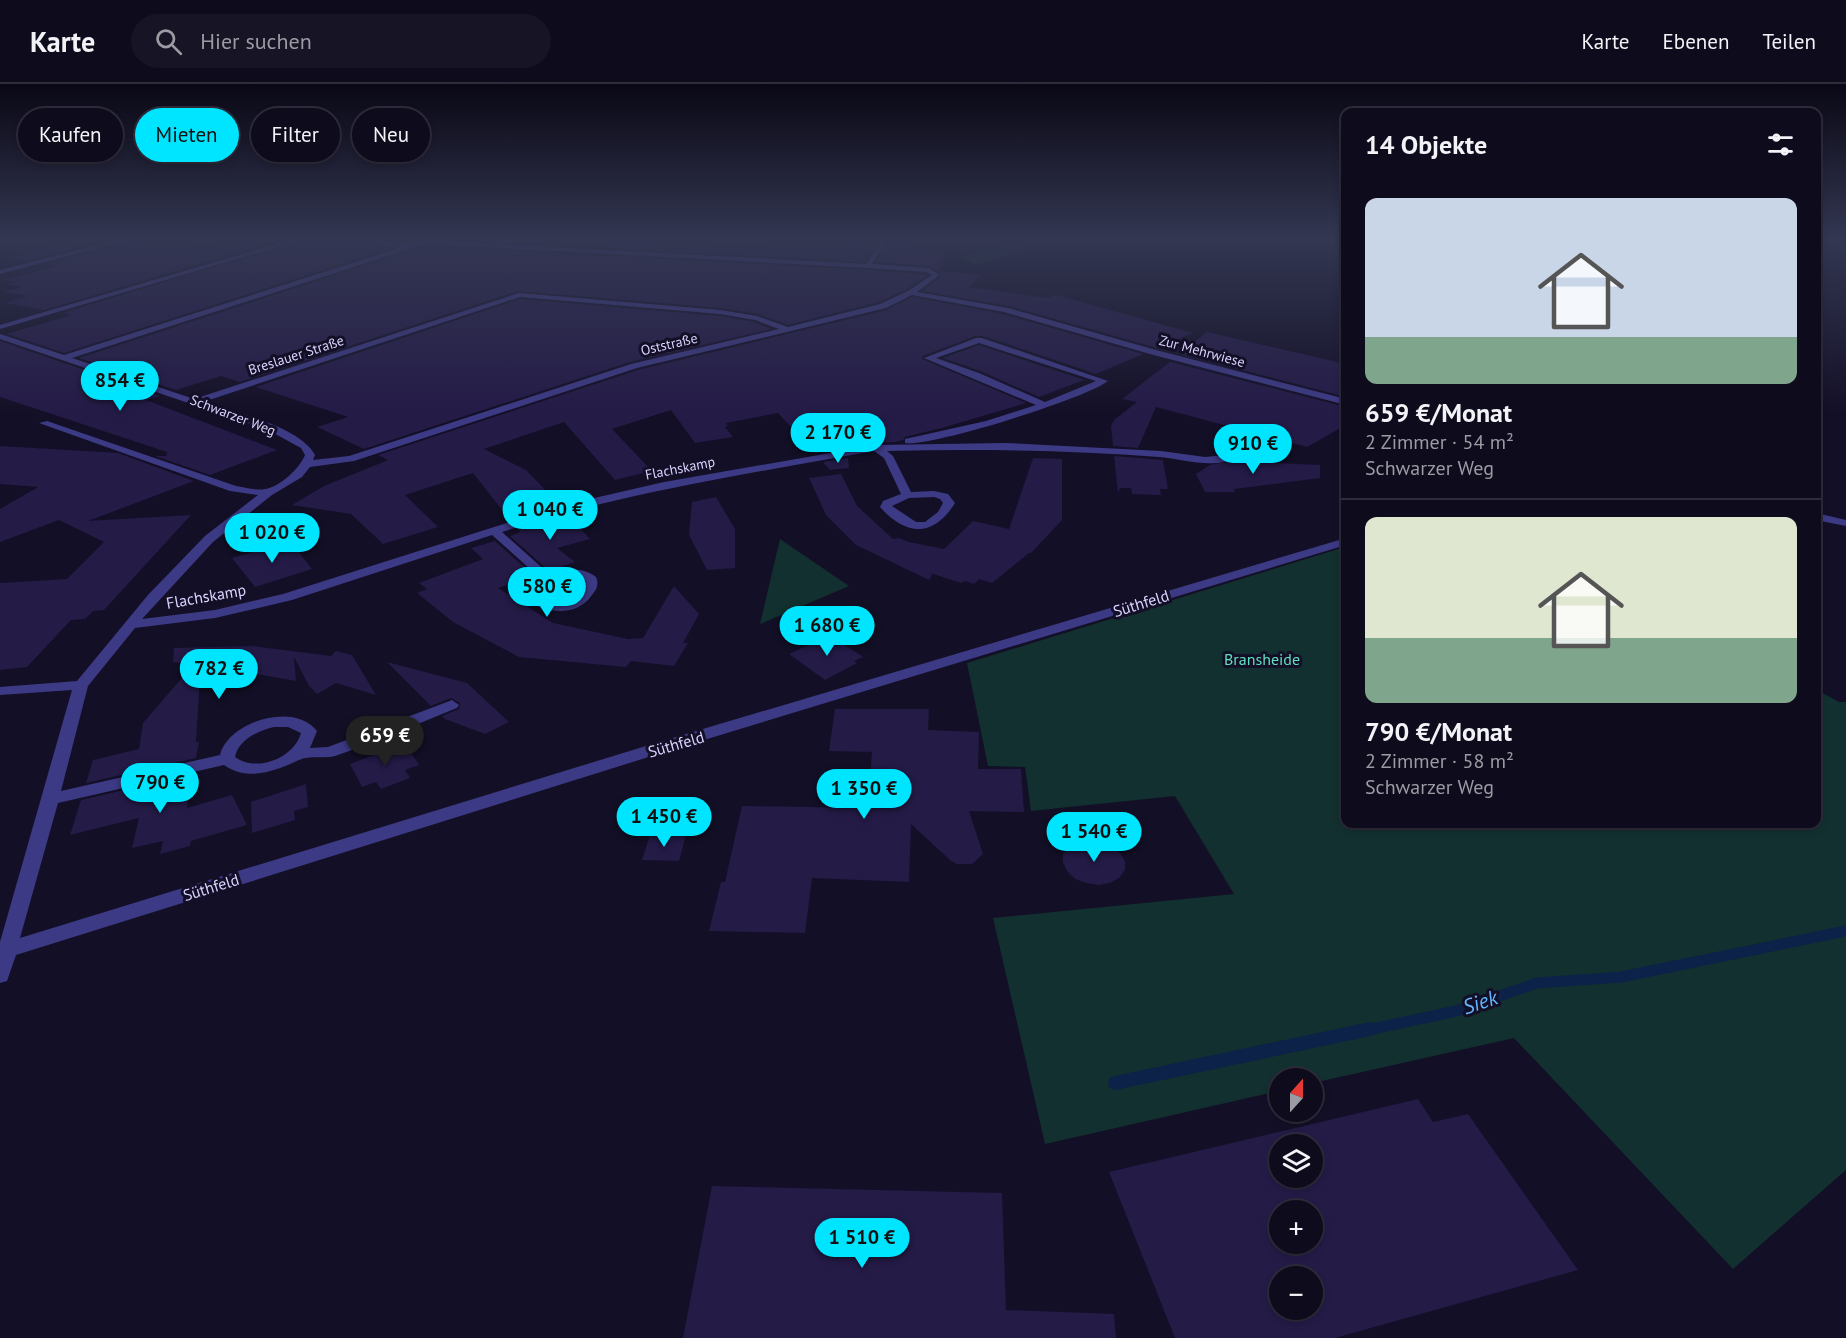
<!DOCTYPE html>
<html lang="de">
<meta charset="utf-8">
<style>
:root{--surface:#0e0b1c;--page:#171425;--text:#f1f3f6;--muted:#9b9ba3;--line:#2e2b3b;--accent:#00e5ff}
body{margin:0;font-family:"PT Sans",sans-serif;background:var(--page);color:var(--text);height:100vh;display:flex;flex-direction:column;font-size:22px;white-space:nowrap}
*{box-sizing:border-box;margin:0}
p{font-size:20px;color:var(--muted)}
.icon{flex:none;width:33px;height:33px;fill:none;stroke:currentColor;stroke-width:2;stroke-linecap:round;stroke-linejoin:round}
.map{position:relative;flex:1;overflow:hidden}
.drawer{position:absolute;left:1341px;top:24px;width:480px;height:720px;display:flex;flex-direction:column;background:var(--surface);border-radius:12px;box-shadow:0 3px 9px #0003,0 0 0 2px var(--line)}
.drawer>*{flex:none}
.banner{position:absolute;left:18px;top:24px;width:570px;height:54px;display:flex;gap:12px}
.needle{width:39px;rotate:21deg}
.fabs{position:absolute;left:1269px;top:984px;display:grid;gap:12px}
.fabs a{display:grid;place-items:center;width:54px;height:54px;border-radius:50%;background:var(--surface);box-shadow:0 3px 9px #0003,0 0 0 2px var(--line);font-size:30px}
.price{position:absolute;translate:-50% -51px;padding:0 14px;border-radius:21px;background:var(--accent);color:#111;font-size:20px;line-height:39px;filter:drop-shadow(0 2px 3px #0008)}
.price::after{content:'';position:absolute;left:50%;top:36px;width:18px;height:14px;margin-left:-9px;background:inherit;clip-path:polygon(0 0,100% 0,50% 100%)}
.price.active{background:#222;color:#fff}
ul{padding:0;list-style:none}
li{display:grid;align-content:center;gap:12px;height:318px;padding:0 24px}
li+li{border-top:2px solid var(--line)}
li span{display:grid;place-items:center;height:186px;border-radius:12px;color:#555}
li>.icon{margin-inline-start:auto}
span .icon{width:108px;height:108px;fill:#fffc;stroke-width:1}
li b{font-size:26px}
h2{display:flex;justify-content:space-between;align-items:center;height:72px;padding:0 24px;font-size:26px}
.tag{padding:0 21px;border-radius:27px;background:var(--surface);box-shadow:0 3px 9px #0003,0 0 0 2px var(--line);font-size:21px;line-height:54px}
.tag.active{background:var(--accent);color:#111}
header{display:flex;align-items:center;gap:36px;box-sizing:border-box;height:84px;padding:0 30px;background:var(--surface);border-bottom:2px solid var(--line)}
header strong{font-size:28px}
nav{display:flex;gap:33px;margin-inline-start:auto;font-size:21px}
.search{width:420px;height:54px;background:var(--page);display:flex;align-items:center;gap:15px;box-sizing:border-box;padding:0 21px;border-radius:33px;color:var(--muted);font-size:22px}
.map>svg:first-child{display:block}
.green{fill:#12302f}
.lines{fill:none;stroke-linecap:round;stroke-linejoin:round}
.stream-far1{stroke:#0c2248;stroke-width:11}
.stream{stroke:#0c2248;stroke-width:14}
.building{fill:#241b47;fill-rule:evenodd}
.street{fill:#3d3a85;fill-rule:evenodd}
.labels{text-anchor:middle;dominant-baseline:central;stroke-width:6;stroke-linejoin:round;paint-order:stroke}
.far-street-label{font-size:14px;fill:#d9d4ff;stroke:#130f26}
.street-label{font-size:16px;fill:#d9d4ff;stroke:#130f26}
.park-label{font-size:16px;fill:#5fe0c0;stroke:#130f26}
.near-water-label{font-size:21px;font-style:italic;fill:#62b6ff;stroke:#130f26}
</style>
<header>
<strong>Karte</strong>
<div class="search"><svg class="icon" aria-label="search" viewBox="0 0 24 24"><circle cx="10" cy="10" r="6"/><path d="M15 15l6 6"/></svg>Hier suchen</div>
<nav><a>Karte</a><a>Ebenen</a><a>Teilen</a></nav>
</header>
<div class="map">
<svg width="1846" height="1254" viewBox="0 0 1846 1254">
<rect width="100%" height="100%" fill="#130f26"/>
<!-- green -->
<path class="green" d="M1037,154H1067L1042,159L976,181L960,173Z
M780,455L849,502L760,540Z
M1345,463L1346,740H1816L1817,606L1839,618H1846V1086L1733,1185L1514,954L1313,999L1312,994H1280L1279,1007L1045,1060L993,834L1234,810L1175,712L1031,727L1025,683L988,682L967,579Z"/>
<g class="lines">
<!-- stream-far1 -->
<path class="stream-far1" d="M1363,947L1456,927L1537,899L1621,893L1846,847"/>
<!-- stream -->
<path class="stream" d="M1115,999L1370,945"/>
</g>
<!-- building -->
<path class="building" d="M102,154L110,155L26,177L11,175L23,171L19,170L79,155Z
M288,154L44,226L5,219L28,212L4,208L22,203L7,200L16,198L4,196L57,182L46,180L129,158L161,161L169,159L208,165L255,155Z
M310,154H374L384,164L389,165L64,269L7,250L71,231L62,229Z
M578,154L763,166L770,160L846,162L849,154H880L865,178L439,155Z
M891,154H922L915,166L928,167L926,171H946L938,187L981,191L969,203L1047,214L1056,211L1193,249L1157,264L1009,222L922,207L938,195L939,188L929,182L876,178Z
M425,162L868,186L928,191L907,205L879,218L788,241L758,230L720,224L518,207L240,298L221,292L176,306L79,274Z
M912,213L1003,230L1143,270L1096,290L983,252H975L923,272L922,275L1026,319L942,344L905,353L903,356L895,358L876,359L815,369L778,329L726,339L728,342L725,343L733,353L695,359L671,326L612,345L652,387L615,396L564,338L484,365L526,386L559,420L510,436L473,389L405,411L438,443L383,460L351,430L292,421L324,402L388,376L378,371L638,286L887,226Z
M520,215L720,232L754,238L771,245L630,278L364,365L317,343L348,333L256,303Z
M1207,248L1346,280V313L1180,270Z
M0,257L160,312L146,316L277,366L210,391L155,372H166L167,368L0,313Z
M979,261L1084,296L1039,313L980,287L943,274Z
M1170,278L1346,323V341L1307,363L1156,323L1138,364L1113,362L1111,342L1114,336L1137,318L1122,315Z
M0,362L118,369L194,397L88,437L191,431L104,526L93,527L85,535L71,536L27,583L0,586V499L67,495L104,458L59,436L0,458V425L38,403L0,400Z
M1114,372L1163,376L1168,405H1160L1161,411L1132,410L1131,404H1120L1118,409Z
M848,374L849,384L830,386L823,378Z
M1033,374L1062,375V436L1031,469H1029L992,499L979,495L974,500L965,497L961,499L930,489L932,491L929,496L856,461L826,431L809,394L841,390L857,422L893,455L899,454L909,458L944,465L973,437L1009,445Z
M1230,377L1320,381V394L1234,405L1235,408H1205L1196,390L1210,381Z
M716,413L735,445V484L707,486L689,451L692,418Z
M568,431L590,455L557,464L575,478L549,487L510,452L520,448L518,445Z
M290,457L312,485L255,503L232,474Z
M495,457L534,492L498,504L553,539L628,555L643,554L674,502L699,530L683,559H688L674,582L631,577L626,583L519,573L453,538L417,509L427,505L419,499L483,475L471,464Z
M830,551L863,573L854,577L857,579L825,596L789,570Z
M253,562L331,572L336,567L352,571L376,611L336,599L317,610L309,602L294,573L296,597L228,585L222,593H200L196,658H199L196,674L86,699L93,676L139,665L143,639L193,581L173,578L174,564Z
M387,578L467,599L509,638L485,650L445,635L442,632L459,625L460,619L451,614L431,622Z
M835,625H929L928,646L979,648L978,685H1021L1024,728L969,727L983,770L972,780H957L951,777L911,740L909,798L812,794L805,849L709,847L721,798H725L742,722L868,724L872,668L829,667Z
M405,659L419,681L405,686L410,694L381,705L376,698L362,703L350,680Z
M193,690L187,724L232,711L247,741L191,757L190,762L160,770L163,757L132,764L139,734L70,751L81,716Z
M306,700L308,723L294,727L295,736L252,749L251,718Z
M650,751H686L679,777L642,776Z
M1089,756L1101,757L1120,769L1125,777V786L1119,794L1110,799L1099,801L1086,799L1075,795L1067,787L1063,778V770L1069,763L1078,758Z
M1418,1015L1433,1038L1468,1030L1578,1186L1335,1254H1175L1109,1088ZM1280,1060H1312V1094H1280ZM1280,1126H1312V1160H1280ZM1280,1192H1312V1226H1280Z
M712,1102L1002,1109L1006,1226L1114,1230L1116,1254H683Z"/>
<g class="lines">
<!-- street -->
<path class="street" d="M125,154H136L0,190V186Z
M297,154H308L0,245V241Z
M376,154H383C400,169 418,154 437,154L435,157L866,180L883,154H889L872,180L929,184L938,190L937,193L917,208L1008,224L1156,266L1346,315V321L1150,270L1004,228L912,211L886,224L637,284L354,377L310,383L302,393L272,411L213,458L142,535L215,526L283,510L564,421L664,398L876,361L1006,359L1161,367L1205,373L1226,371L1231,374C1216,386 1178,374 1159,373C1068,366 978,365 887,367L893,372L911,408L934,407L948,410L955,419C934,453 907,453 880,423L883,417L901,410L884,374L874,367C747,390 625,408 502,448L549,490C567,485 581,482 596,493C599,500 597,505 592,511C575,535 545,528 522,515L520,507C525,500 531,496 539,493L492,451L292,516L215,534L135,544L88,602L61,707L220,671C228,638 294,617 317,647L310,664L328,663L447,618L452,616L459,621L457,624C417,640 377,658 335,672C324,675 309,671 299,676C275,687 248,698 224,681L58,719L20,854L659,658L1346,454V461L671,666L16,871L7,897L0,899V858L72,606L0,611V603L77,597L148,511L205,452L258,411L230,407L39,339L47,337L236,402C244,403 257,407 265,405C280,403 300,384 305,371L301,364L268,346L0,255V250L64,271L399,164L385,162ZM425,160L868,184L927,188L932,191L908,207L880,220L788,243L757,232L720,226L519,209L194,315L72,274ZM520,213L720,230L755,236L779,245L631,280L349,372L313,376L315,371C299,342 234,328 203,318ZM934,413L940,415L943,419L938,428L925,438H916L892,422L909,414ZM570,492L580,493L586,497C580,525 552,521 533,510L537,503ZM274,643H288L301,649C294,674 257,689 235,673C239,655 258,647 274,643Z
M976,254H982L1108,297C1087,314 932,363 905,359V355L986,337L1036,321L924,274ZM979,259L1096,297L1045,318L979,289L936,274Z
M1816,429L1846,436V442L1816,436Z"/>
</g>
<!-- sky -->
<linearGradient id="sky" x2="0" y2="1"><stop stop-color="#0a0815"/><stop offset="0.47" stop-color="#333752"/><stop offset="1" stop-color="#333752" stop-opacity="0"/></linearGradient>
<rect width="1846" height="330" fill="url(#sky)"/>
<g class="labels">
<!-- far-street labels -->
<g class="far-street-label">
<text transform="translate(669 260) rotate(-13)">Oststraße</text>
<text transform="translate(1202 267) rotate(15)">Zur Mehrwiese</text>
<text transform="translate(296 271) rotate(-18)">Breslauer Straße</text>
<text transform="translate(233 331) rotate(21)">Schwarzer Weg</text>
<text transform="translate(680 384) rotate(-11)">Flachskamp</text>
</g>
<!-- street labels -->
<g class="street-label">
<text transform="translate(206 512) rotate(-10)">Flachskamp</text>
<text transform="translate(1141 519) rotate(-17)">Süthfeld</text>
<text transform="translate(676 660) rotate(-16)">Süthfeld</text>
<text transform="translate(211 803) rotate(-17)">Süthfeld</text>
</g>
<!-- park labels -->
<g class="park-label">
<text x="1262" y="575">Bransheide</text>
</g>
<!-- near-water labels -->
<g class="near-water-label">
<text transform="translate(1480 918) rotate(-19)">Siek</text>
</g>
</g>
</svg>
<div class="fabs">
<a><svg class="needle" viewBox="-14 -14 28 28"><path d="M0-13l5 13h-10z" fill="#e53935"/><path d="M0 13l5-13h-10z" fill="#9b9ba3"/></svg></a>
<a><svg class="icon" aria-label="layers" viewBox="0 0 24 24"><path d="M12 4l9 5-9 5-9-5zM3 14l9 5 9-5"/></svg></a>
<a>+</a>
<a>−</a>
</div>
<b class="price" style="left:120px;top:328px">854 €</b>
<b class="price" style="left:838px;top:380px">2 170 €</b>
<b class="price" style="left:1253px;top:391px">910 €</b>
<b class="price" style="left:550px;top:457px">1 040 €</b>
<b class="price" style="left:272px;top:480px">1 020 €</b>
<b class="price" style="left:547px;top:534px">580 €</b>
<b class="price" style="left:827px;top:573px">1 680 €</b>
<b class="price" style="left:219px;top:616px">782 €</b>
<b class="price active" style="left:385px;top:683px">659 €</b>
<b class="price" style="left:160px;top:730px">790 €</b>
<b class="price" style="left:864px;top:736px">1 350 €</b>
<b class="price" style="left:664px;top:764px">1 450 €</b>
<b class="price" style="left:1094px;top:779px">1 540 €</b>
<b class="price" style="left:862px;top:1185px">1 510 €</b>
<div class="banner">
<a class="tag">Kaufen</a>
<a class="tag active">Mieten</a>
<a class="tag">Filter</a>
<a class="tag">Neu</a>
</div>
<section class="drawer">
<h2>14 Objekte<svg class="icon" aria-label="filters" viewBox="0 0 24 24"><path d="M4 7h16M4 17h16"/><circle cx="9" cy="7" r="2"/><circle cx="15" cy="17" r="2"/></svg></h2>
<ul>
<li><span style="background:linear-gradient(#c9d6e8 75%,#7fa58c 0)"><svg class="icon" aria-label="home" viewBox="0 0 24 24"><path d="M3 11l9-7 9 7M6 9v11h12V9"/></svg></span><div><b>659 €/Monat</b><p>2 Zimmer · 54 m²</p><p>Schwarzer Weg</p></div></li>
<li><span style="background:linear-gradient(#dfe7d0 65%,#7fa58c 0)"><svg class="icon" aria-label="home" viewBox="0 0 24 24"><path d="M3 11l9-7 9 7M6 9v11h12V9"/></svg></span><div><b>790 €/Monat</b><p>2 Zimmer · 58 m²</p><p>Schwarzer Weg</p></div></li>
</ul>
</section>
</div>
